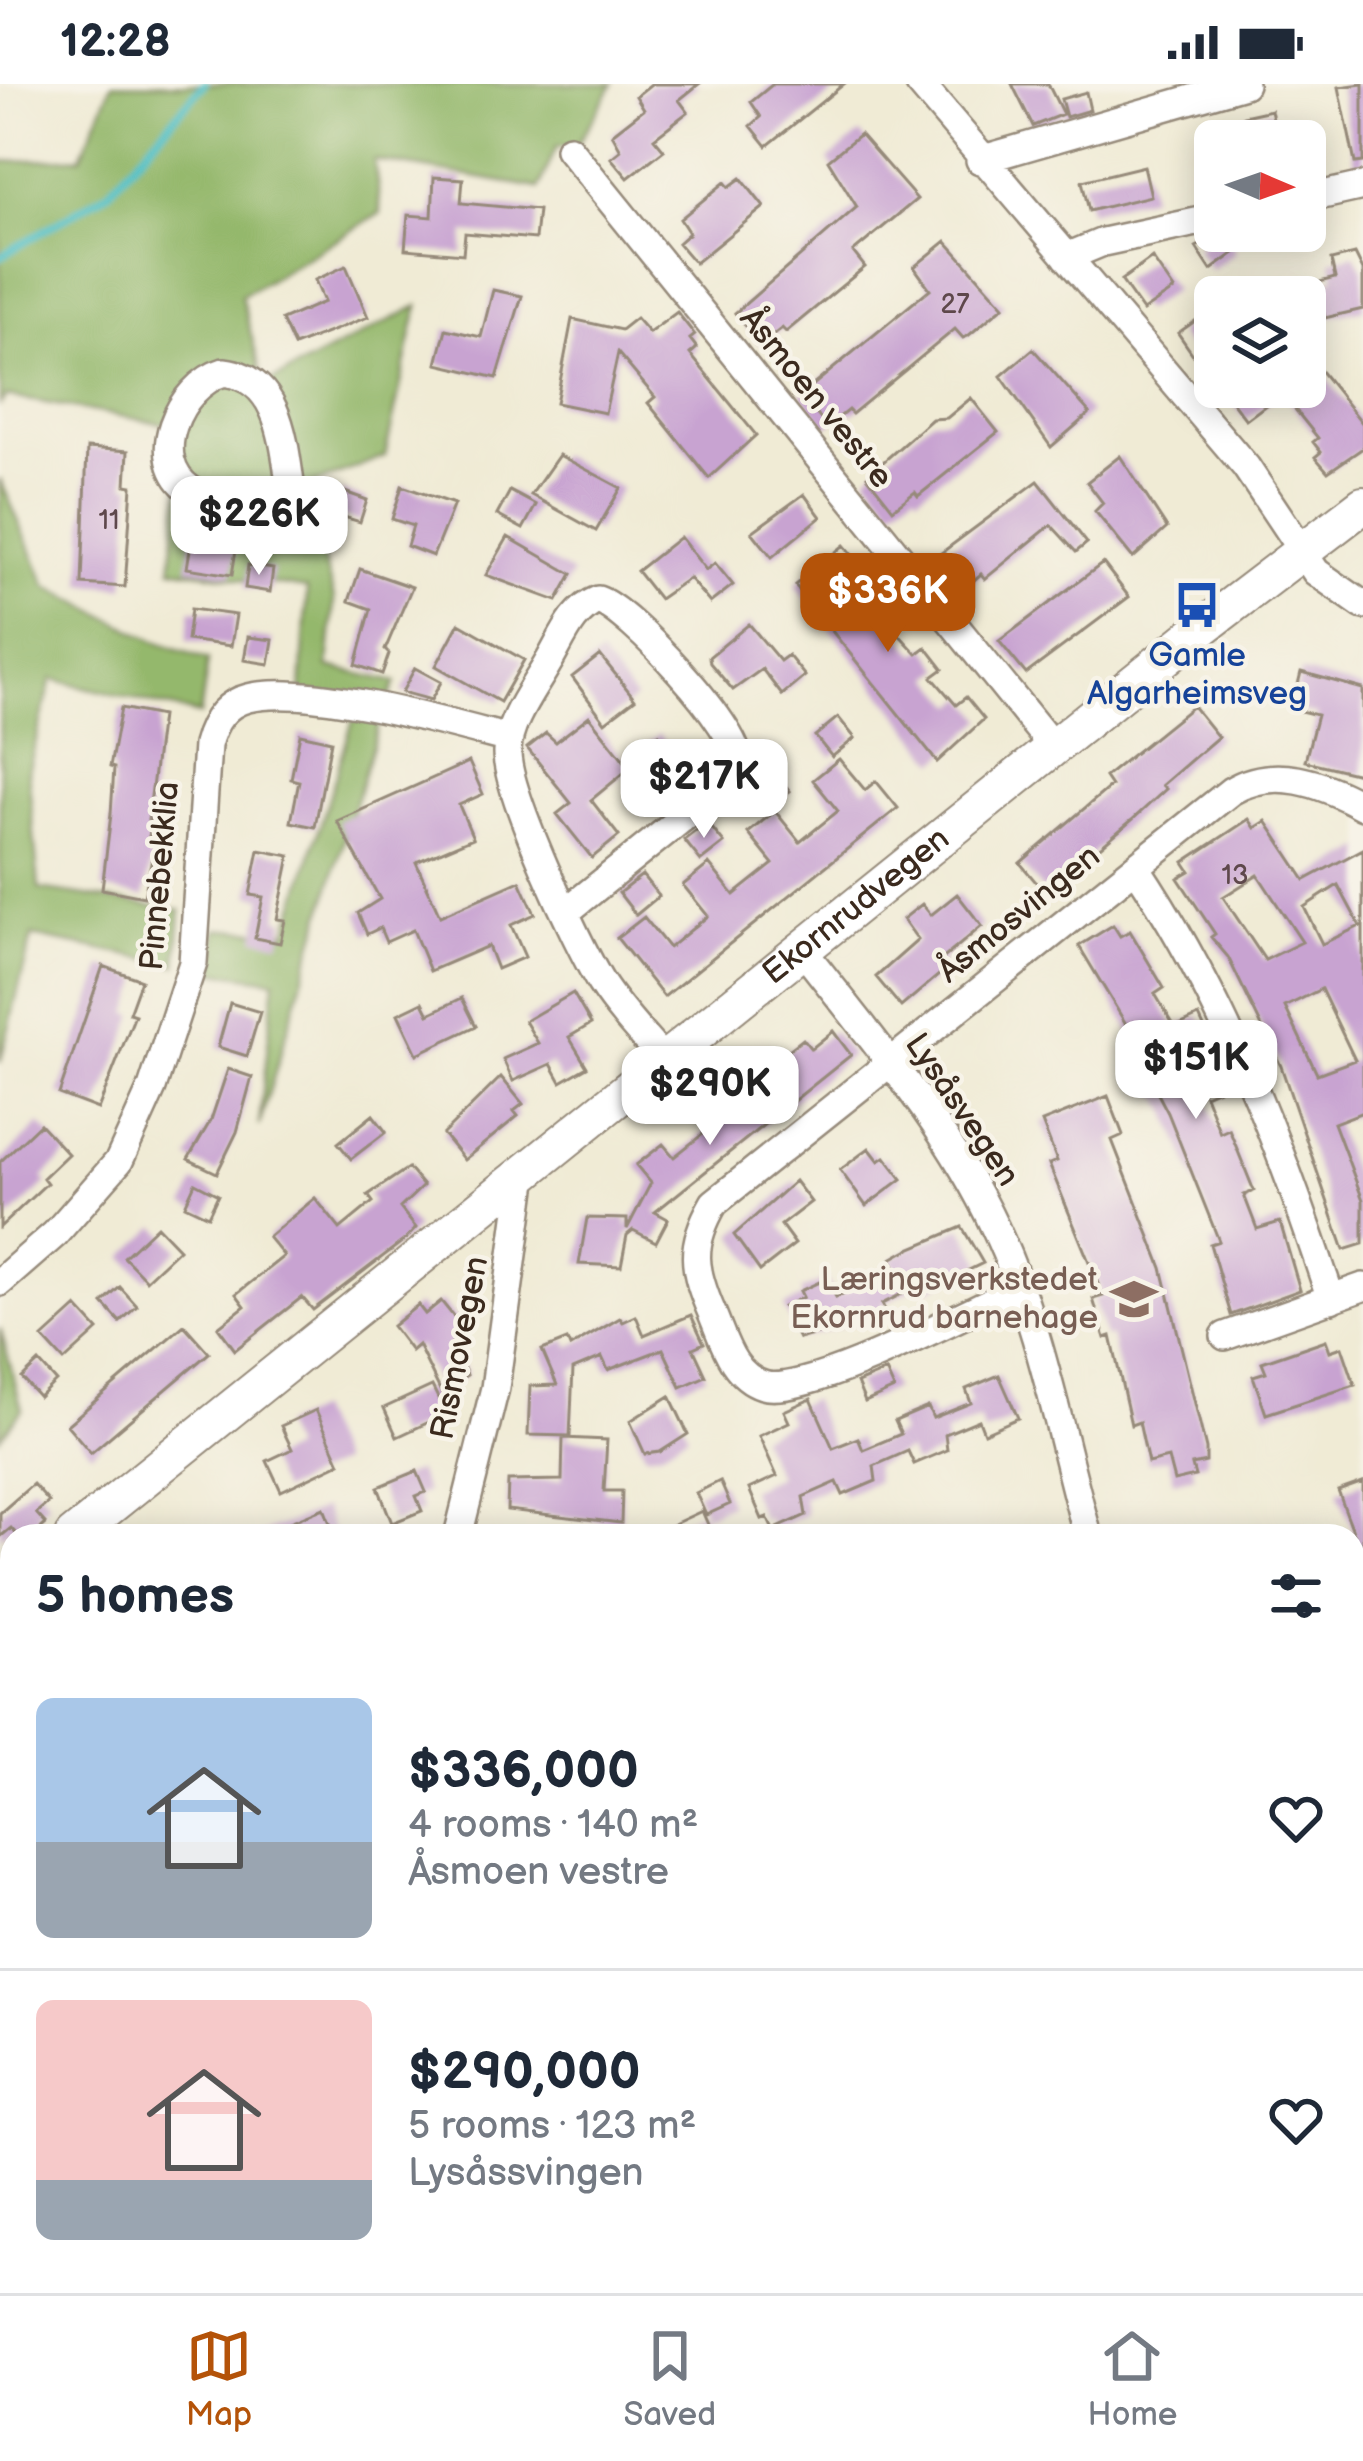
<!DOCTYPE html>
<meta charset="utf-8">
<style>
:root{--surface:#fff;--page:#f6f6f7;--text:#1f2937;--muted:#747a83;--line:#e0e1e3;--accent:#b45309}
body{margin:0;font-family:"Balsamiq Sans",sans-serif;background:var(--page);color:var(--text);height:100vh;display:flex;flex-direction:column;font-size:45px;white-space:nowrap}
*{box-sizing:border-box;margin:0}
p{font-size:39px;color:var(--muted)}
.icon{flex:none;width:66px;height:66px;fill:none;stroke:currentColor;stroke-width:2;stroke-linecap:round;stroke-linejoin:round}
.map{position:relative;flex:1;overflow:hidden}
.drawer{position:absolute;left:0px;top:1440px;width:1365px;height:771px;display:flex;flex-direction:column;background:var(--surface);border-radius:36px 36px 0 0;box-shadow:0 6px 30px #0003}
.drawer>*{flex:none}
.needle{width:78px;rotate:92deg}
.buttons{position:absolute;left:1194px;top:36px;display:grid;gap:24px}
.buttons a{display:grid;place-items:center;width:132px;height:132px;border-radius:18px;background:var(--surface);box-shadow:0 6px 30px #0003;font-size:60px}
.price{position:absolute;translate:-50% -102px;padding:0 27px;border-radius:24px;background:#fff;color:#222;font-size:39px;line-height:78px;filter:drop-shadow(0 3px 6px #0008)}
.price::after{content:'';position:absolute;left:50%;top:72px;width:36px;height:27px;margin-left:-18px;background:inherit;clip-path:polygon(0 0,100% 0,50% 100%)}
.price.active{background:var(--accent);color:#fff}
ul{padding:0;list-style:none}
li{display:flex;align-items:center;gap:36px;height:300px;padding:0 36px}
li+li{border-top:3px solid var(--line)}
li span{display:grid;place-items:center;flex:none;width:336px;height:240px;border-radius:18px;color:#555}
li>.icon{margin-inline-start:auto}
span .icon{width:144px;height:144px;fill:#fffc;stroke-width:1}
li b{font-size:51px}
h2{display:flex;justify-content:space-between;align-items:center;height:144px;padding:0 36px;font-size:51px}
.status{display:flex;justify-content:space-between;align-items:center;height:84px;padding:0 60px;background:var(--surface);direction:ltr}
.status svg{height:33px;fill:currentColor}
.menu{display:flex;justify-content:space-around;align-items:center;height:168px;border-top:3px solid var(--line);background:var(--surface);font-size:33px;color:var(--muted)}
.menu a{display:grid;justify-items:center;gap:6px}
.menu .active{color:var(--accent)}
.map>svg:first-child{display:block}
.forest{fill:#94b86c;stroke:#687145;stroke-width:3}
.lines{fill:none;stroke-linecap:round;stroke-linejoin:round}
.stream{stroke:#50bfc5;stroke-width:8}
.building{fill:#c8a3d1;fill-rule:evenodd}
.minor-casing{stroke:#968a7a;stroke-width:32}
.secondary-casing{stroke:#968a7a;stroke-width:40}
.minor{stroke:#fff;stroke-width:27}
.secondary{stroke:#fff;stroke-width:36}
.labels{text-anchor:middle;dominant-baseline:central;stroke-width:9;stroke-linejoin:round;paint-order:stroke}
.number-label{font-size:27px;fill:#5e484b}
.street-label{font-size:33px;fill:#3b2a1e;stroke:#f7f3e8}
.transit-label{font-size:33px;fill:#164399;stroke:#f7f3e8}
.education-label{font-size:33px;fill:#785e54;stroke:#f7f3e8;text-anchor:end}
</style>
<div class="status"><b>12:28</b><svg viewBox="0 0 49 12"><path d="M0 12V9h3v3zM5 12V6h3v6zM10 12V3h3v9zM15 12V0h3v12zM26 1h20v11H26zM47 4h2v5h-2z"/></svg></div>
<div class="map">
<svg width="1363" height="2209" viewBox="0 0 1363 2209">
<rect width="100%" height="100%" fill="#f7f3e8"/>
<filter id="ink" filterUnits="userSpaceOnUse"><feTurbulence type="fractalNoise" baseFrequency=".00833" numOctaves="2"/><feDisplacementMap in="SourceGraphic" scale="24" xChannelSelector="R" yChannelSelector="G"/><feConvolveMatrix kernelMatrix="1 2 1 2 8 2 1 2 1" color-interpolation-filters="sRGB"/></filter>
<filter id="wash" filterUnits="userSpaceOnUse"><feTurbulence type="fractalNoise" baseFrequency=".004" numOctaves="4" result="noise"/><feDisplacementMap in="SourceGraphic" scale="48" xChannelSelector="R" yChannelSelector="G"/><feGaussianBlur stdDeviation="2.7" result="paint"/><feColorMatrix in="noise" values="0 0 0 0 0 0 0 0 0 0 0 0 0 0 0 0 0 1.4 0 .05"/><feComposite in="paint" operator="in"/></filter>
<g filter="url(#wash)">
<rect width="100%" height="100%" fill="#f0ebd5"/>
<!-- forest -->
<path class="forest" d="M112,0H613L576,63L557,62L539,104L374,76L381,129L241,212L264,301L418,222L385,372L304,404L334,515L328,583L396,598L381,632L259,1042L275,896L215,888L217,845L287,848L359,617L301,609L307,505L171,484L181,397L165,340L6,312L0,320V78L81,73Z
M0,395L47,502L155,557L208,576L200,631L52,595L28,687L39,805L181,826L177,881L32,852L0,979Z
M0,1244L22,1326L0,1354Z"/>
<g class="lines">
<!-- stream -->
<path class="stream" d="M0,173L108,108L204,0"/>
</g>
<g id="blocks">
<!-- building -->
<path class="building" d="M651,0H699L679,16L688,28L654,54L664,66L628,94L611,74L621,66L612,50L644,25L636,12Z
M773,0H844L767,62L751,42L761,33L751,18Z
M1012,0H1048L1063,30L1033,42Z
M1363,0V78L1355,79L1339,3Z
M1086,8L1090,26L1066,33L1061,15Z
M1271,26L1278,57H1249L1244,32Z
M860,50L917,115L853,168L865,183L786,248L782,244L761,261L735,229L857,123L828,76Z
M1144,82L1151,112L1089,127L1082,97Z
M434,93L463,95L461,119L538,126L535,155L465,149L463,170L405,165L408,131L432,133Z
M741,94L764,123L695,179L678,159L689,149L680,135L725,98L729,103Z
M1224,149L1236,168L1211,186L1196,163Z
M946,157L1004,222L968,252L963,254L955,245L852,330L848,326L827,343L801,311L930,205L914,183Z
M1355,170L1363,186V225L1325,234L1316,199L1335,194L1331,176Z
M1152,174L1174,206L1143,227L1121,196Z
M346,182L368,233L294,262L282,236L324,218L315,196Z
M493,206L522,212L497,294L437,280L446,245L481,253Z
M1215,223V262L1196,275L1178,249Z
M677,228L695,251L690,255L697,264L690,270L756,351L709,394L648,319L655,313L618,269L605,329L556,319L572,235L621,246L636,234L649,249Z
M1033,265L1090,329L1051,363L1001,292Z
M1305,267L1363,340V364L1328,388L1315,373L1321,368L1313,358L1318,354L1282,309L1246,336L1221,303H1305Z
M971,314L998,348L918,412L915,408L893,425L867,392L932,335L947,334Z
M87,364L128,367L126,401L132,402L125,503L82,500Z
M559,371L621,404L596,447L531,411Z
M1120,372L1167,444L1133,474L1095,427L1103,419L1087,398Z
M1038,397L1087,459L1076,468L1051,441L985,495L981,490L960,508L933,475Z
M402,402L454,420L433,472L407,462L413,442L392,435Z
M342,407L367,416L360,438L334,430Z
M510,407L536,421L523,445L497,431Z
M804,410L821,433L772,473L752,448Z
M192,453L237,460L232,491L187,484Z
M508,453L572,490L557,517L486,491Z
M680,453L706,486L715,479L733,501L710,519L689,494L659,515L637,487Z
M844,461L862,483L852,491L874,521L885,512L903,534L892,543L917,570L926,563L943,585L932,593L956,621L966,613L984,635L937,678L795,501Z
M1103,479L1129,513L1026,590L999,557Z
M248,481L273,485L270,508L245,504Z
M360,485L412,503L385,566L389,570L382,590L356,581L371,525L349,517Z
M191,525L236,531L231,562L187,556Z
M459,539L524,576L500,618L436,582Z
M749,540L780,577L788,571L805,592L782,611L762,585L733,606L710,579L709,573Z
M248,553L273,556L269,580L244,576Z
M600,571L635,615L605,638L572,593Z
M415,584L441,598L431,616L402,608Z
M1301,588L1363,605V691L1305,677L1317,631L1292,625Z
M1193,622L1218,653L1162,701L1166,705L1132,736L1045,809L1020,779L1111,702L1105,693Z
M121,624L161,632L148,736L152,737L148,757L155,758L144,813L102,805L111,730L114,684L110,683Z
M589,632L630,684L591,716L619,752L592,774L557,730L571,719L527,664L546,649L556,658Z
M838,633L855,654L832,673L815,652Z
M300,650L331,657L315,743L291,738L299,697L291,695Z
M659,650L694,693L667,715L630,674Z
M839,675L865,706L876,697L898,724L664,913L617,854L644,833L669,864L708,832L683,801L709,780L734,811L773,780L748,749L775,727L800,758L838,727L813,696Z
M469,678L483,710L459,721L473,754L416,778L440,832L520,797L535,830L511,841L525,873L497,885L488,862L430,887L413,846L386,858L380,844L367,850L358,829L380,815L337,737Z
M772,686L790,707L767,725L749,704Z
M1249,735L1255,744L1266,737L1305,796L1363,765V1028L1334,1039L1363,1116V1160L1344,1166L1281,982L1228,873L1211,853L1215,850L1178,794L1190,787L1184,778ZM1258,791L1302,858L1265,876L1223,813ZM1338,801L1360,842L1322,860L1304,823ZM1321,905L1355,976L1317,990L1285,923Z
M707,738L724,759L701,777L684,756Z
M259,766L290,772L277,835L285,836L280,859L255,854L263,813L250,811Z
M642,791L659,812L636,831L619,809Z
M957,810L982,842L940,877L946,885L901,923L876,893L918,856L903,835L922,820L931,831Z
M1113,841L1120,852L1130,847L1164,904L1155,910L1175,943L1199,932L1230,1000L1205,1011L1220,1049L1229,1045L1254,1107L1244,1111L1257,1145L1280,1138L1300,1206L1231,1231L1210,1160L1219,1157L1168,1029L1133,962L1138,960L1079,862Z
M103,882L141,896L129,929L135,931L98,1025L59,1010Z
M573,909L591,940L569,953L587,983L561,998L551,980L513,997L503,975L538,959L525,937Z
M462,914L476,942L417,970L398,930L423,918L429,930Z
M230,919L260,928L247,972L218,963Z
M833,947L851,971L655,1128L668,1135L656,1158L633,1146L627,1151L621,1182L579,1180L587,1134L627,1135V1145L651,1099L636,1081L663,1060L674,1073L713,1042L706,1032L734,1011L740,1020L784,987L776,976L803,955L811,965Z
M228,985L252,993L237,1048L217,1089L188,1075L211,1036Z
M501,993L523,1020L514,1027L518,1032L464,1076L443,1050Z
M1108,1012L1123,1051L1112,1056L1162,1184L1206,1365V1378L1192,1381L1195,1392L1174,1397L1168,1374L1148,1379L1139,1338L1131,1341L1111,1252L1105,1254L1093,1215L1103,1212L1049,1080L1057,1077L1042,1038Z
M373,1031L386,1048L351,1075L338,1059Z
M40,1040L68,1070L43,1094L47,1099L0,1143V1078Z
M869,1064L879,1077L885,1073L902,1095L866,1122L840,1086Z
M408,1084L423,1102L400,1124L416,1144L407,1154L313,1226L302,1213L235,1266L218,1243L245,1222L236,1210L284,1172L268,1153L315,1114L340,1145L373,1118L368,1111Z
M795,1097L811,1118L781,1141L795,1160L760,1187L734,1151Z
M195,1099L218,1111L208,1132L185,1121Z
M157,1142L179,1165L146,1196L124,1173Z
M962,1143L983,1179L926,1207L922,1200L882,1220L885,1226L862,1237L799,1255L783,1223L803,1213L800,1207L826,1195L836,1213L896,1185L891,1175L907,1166Z
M120,1203L137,1222L120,1238L103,1219Z
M441,1217L466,1248L452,1259L467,1291L441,1308L418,1261L411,1267L392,1242L418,1221L425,1230Z
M77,1223L98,1246L64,1277L43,1254Z
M691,1231L704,1259L693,1264L706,1292L681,1303L663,1265L608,1286L602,1273L573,1285L570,1352L528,1351L530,1302L557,1301L542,1266L567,1256L570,1263L620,1234L623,1238L636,1232L644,1251Z
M184,1241L209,1269L91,1369L67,1341Z
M1326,1256L1330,1267L1342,1263L1355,1301L1266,1330L1253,1292L1266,1288L1262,1278Z
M39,1278L56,1297L39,1313L22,1294Z
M886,1287L894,1305L865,1318L857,1299Z
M999,1291L1018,1334L984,1349L979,1336L945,1350L947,1366L914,1380L908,1367L874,1382L876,1397L843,1411L837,1398L803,1413L806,1431L773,1446L767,1433L762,1435L749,1405L777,1392L759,1352L789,1338L784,1327L811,1315L833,1364L858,1354L863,1366L901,1350L895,1337L928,1323L933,1334L971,1319L966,1305Z
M432,1302L446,1330L397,1353L384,1324Z
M670,1312L688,1350L660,1368L645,1370L630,1337Z
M316,1326L340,1379L281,1407L267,1377L292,1365L281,1342Z
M563,1354L607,1356L604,1407H622L621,1439L507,1426L508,1397L562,1396Z
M417,1387L426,1408L416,1412L422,1427L392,1439L378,1403Z
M720,1397L730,1420L706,1431L696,1409Z
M1363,1398V1468H1361L1338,1407Z
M33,1400L49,1418L36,1429L46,1440L32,1452H18L11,1444L0,1453V1429Z
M324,1424L335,1452H258V1451Z
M702,1427L713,1452H648Z"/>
</g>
</g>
<g filter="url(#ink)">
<use href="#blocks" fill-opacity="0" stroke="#968a7a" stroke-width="3"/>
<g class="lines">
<defs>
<path id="minor" d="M920,0L1246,383L1316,488L1363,521
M569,65L1053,663
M980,76L1244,0
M1305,115L1363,102
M1067,173L1103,158L1215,134
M224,288C285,295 284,369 293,418C263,421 218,423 191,406C146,376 178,302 224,288Z
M1136,783C1226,918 1281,1062 1331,1215
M567,827L731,695C732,694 738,679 738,678C740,645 629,526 598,516C572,526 562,556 548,579C534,604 506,640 507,670C508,712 577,860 601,899C619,927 643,952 665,977
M801,864C870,953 947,1041 995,1144C1040,1239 1060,1351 1088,1452
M0,1198L55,1150L119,1077L152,1004L193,879L207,661C213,638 224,620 248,614C307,599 448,639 509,655
M1017,1205C971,1226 804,1315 763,1301C732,1291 724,1257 712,1229C693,1185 689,1162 714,1119L1231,707C1274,681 1322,699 1363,722
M1225,1252L1363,1203
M458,1452L495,1304L524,1089
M1353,1702L1363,1698
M0,1705L12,1697
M1353,1812L1363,1808
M1353,1886L1363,1882
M1353,1954L1363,1951"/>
<g id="secondary">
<path id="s1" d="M73,1452L1202,544L1363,421"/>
<path d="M0,1510L12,1501"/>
</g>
</defs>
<!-- minor casing -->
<use href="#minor" class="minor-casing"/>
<!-- secondary casing -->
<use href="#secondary" class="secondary-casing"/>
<!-- minor -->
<use href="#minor" class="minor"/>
<!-- secondary -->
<use href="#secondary" class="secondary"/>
</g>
</g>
<!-- icons -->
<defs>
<symbol id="bus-bare" viewBox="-9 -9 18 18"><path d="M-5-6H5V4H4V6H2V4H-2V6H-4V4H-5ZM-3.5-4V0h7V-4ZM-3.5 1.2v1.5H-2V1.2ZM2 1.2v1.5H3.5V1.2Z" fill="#1a4fb4" stroke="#f7f3e8" stroke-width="2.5" paint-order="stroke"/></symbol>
<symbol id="school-bare" viewBox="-9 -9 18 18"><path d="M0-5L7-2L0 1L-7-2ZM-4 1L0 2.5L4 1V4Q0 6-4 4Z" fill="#8d6e63" stroke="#f7f3e8" stroke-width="2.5" paint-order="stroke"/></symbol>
</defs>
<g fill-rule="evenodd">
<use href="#bus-bare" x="1164" y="488" width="66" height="66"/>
<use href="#school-bare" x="1101" y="1182" width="66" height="66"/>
</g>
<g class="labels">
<!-- number labels -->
<g class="number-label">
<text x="955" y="221">27</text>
<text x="109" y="437">11</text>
<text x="1235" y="792">13</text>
</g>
<!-- street labels -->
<g class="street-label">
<text transform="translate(816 314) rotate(51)">Åsmoen vestre</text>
<text transform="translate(160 792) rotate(-85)">Pinnebekklia</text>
<text stroke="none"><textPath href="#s1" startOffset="1005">Ekornrudvegen</textPath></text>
<text transform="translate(1019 830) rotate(-39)">Åsmosvingen</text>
<text transform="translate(962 1026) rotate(56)">Lysåsvegen</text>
<text transform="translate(460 1264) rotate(-79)">Rismovegen</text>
</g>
<!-- transit labels -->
<g class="transit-label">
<text x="1197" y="572">Gamle<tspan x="1197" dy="38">Algarheimsveg</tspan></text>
</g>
<!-- education labels -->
<g class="education-label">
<text x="1098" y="1196">Læringsverkstedet<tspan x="1098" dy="38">Ekornrud barnehage</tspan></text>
</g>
</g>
</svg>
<div class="buttons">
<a><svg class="needle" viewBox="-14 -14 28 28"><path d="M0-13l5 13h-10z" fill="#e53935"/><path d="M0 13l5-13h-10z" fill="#747a83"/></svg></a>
<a><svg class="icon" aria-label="layers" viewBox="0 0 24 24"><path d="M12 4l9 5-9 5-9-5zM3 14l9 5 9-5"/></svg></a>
</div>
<b class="price" style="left:259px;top:494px">$226K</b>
<b class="price active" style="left:888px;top:571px">$336K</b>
<b class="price" style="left:704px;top:757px">$217K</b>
<b class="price" style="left:1196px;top:1038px">$151K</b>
<b class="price" style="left:710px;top:1064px">$290K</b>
<section class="drawer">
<h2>5 homes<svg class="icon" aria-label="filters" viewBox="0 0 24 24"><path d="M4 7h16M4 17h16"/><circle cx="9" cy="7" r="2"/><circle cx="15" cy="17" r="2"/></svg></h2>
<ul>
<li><span style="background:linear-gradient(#a9c7e8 60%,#9aa5b1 0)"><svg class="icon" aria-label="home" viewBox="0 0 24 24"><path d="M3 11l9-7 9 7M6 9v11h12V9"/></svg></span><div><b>$336,000</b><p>4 rooms · 140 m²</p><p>Åsmoen vestre</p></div><svg class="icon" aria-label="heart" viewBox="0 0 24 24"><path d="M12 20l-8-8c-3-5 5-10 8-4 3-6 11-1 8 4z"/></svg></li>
<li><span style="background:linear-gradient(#f6c9c9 75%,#9aa5b1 0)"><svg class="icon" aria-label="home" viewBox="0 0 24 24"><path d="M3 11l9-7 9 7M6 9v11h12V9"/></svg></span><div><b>$290,000</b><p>5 rooms · 123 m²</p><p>Lysåssvingen</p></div><svg class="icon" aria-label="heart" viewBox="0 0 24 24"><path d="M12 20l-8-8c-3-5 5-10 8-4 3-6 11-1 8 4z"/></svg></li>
</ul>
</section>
</div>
<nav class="menu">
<a class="active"><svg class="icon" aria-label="map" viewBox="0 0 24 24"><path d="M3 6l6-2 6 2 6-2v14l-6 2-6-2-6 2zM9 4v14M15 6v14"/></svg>Map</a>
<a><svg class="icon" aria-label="saved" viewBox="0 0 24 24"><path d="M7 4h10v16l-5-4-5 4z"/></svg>Saved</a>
<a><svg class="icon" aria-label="home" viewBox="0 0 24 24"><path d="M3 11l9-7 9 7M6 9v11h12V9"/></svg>Home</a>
</nav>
